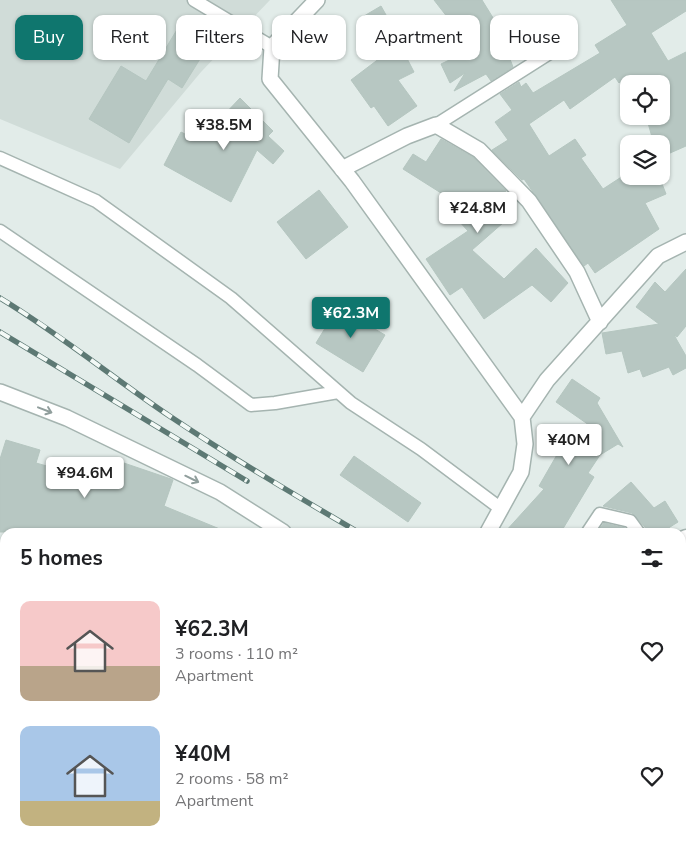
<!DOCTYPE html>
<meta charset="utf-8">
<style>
:root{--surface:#fff;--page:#f2f2f2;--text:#202124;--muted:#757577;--accent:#0f766e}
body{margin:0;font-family:"Nunito Sans",sans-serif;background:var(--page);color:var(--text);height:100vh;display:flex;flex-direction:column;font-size:19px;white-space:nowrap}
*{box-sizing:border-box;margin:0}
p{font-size:16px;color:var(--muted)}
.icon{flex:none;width:28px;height:28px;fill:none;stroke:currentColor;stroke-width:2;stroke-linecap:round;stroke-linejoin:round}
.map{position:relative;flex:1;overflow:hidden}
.details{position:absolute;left:0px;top:528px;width:686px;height:321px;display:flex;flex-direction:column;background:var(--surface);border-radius:15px 15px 0 0;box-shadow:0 1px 4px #0004}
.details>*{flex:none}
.hud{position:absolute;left:15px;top:15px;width:656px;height:45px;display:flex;gap:10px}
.tools{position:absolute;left:620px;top:75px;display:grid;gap:10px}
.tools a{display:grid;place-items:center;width:50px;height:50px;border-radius:10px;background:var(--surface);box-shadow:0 1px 4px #0004;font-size:25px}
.price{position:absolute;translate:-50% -42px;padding:0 11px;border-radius:5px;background:#fff;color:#222;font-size:16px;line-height:32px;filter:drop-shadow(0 1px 2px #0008)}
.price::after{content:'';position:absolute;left:50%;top:30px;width:15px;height:11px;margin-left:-8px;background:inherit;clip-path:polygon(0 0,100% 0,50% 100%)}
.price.current{background:var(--accent);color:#fff}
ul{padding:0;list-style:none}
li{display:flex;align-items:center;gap:15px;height:125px;padding:0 20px}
li span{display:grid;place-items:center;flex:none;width:140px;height:100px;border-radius:10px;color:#555}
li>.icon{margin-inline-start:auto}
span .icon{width:60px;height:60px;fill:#fffc;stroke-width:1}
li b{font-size:21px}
h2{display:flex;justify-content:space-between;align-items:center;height:60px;padding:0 20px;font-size:21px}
.pill{padding:0 18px;border-radius:10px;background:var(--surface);box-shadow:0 1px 4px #0004;font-size:18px;line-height:45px}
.pill.current{background:var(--accent);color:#fff}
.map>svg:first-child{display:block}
.built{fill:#d0dcd8}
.building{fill:#b7c7c2;stroke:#b5c6c0}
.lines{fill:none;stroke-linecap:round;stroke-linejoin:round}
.lane-casing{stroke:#a5b4b0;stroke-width:15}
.street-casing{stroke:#a5b4b0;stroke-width:18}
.highway-casing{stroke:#c1c9c7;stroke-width:18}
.lane{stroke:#fff;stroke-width:12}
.street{stroke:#fff;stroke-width:15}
.highway{stroke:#2e6962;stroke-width:15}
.rail-casing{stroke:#5d7974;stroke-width:5.5}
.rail{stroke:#f3f9f6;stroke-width:4;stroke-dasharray:11;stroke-linecap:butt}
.oneway{stroke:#909e9c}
</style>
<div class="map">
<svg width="686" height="848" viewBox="0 0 686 848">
<rect width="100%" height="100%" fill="#e2ece9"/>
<!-- built -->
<path class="built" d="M0,0H270L201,72L120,169L0,119Z"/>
<!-- building -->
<path class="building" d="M434,0H482L495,21L501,36L503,35L508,44L505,46L513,67L491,81L486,74L454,91L465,73L450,83L441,64L472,49Z
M611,0H686V11L651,33L668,61L686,52V146L661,157V144H654L646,116H661V84H629V87L624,79L619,83L615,77L570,109L564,100L529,124L549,156L575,139L586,155L581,158L603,189L629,172V176H659L666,194L645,203L659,229L595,273L588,263L584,266L524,179L522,180L492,150L508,140L495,122L512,110L500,94L519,82L521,87L526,83L533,93L600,53L595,45L627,25Z
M381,6L399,38L397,39L414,72L398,80L417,106L388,126L374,106L371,108L351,80L380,58L359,19Z
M178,28L208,46L182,88L168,79L129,143L89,119L121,66L146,81Z
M240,98L273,131L268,136L284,151L273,164L257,150L231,202L164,165L181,132L189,136L192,129L205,135Z
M441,139L473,157L506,191L491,200L500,209L505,206L512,215L472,250L504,279L536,248L568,283L551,302L532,285L484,319L462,287L450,295L426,259L468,231L458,220L468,210L403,169L413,154L426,162Z
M319,190L348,227L306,259L277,222Z
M686,269V326L677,337L674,335L686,356V368L673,375L669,367L643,377L640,369L628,373L622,351L606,354L602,333L659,324L636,307L655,282L665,292Z
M338,307L385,335L363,372L316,343Z
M572,379L600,398L597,403L623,447L618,444L600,455L588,473L594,477L561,532H505L544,489L539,486L558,453L566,458L589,425L556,402Z
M6,440L40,450L36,463L105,482L115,460L171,479L173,480L164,506L227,532H0V459Z
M354,456L421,503L408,522L340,475Z
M631,482L654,508L665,501L678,522L662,532H646L645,527L632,513L603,506Z
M604,523L625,528L628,532H597Z"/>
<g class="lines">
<defs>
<path id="lane" d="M194,0L272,47
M436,125L567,42
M0,158L96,201L231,298L351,403L421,449L500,508
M0,231L197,365L251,405L275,403L338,392
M588,532L600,514L630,521L638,532
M681,538L686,536"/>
<path id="street" d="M317,0L272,47L270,79L352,181L522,417L525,444L521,472L488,532
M342,169L407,136L436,125L479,150L529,201L577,272L600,322
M0,392L67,418L220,492L283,532
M522,417L547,380L658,256L686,242
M681,656L686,658
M0,706L5,708
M313,848L315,844"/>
<path id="highway" d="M0,845L31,848"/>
</defs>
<!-- lane casing -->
<use href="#lane" class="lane-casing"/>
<!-- street casing -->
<use href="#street" class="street-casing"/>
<!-- highway casing -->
<use href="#highway" class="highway-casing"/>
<!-- lane -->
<use href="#lane" class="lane"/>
<!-- street -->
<use href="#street" class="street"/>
<!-- highway -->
<use href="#highway" class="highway"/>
<defs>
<path id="rail" d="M0,298C60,334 113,378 171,417C232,458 295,495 358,532
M0,332L247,481
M681,727L686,729"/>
</defs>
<!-- rail casing -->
<use href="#rail" class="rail-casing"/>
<!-- rail -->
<use href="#rail" class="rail"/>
</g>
<!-- one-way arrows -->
<defs><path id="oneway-shaft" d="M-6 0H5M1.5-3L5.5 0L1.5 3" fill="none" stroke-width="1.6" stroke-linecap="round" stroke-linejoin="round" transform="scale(1.25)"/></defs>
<g class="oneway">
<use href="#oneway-shaft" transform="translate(45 410) rotate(21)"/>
<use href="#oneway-shaft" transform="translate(192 479) rotate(26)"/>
</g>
</svg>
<div class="tools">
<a><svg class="icon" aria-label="locate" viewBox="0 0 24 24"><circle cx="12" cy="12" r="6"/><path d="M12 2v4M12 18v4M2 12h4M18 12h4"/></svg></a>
<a><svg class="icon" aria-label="layers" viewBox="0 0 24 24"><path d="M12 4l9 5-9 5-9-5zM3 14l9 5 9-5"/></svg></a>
</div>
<b class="price" style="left:224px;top:151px">¥38.5M</b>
<b class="price" style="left:478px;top:234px">¥24.8M</b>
<b class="price current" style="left:351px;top:339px">¥62.3M</b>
<b class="price" style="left:569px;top:466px">¥40M</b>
<b class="price" style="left:85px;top:499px">¥94.6M</b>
<div class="hud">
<a class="pill current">Buy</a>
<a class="pill">Rent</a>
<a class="pill">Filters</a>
<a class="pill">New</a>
<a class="pill">Apartment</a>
<a class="pill">House</a>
</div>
<section class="details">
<h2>5 homes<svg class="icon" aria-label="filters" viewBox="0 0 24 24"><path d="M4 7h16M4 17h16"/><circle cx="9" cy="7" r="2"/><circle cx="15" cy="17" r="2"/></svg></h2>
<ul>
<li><span style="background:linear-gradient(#f6c9c9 65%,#b9a48a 0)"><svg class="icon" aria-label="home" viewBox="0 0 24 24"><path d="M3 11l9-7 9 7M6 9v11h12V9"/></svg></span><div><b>¥62.3M</b><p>3 rooms · 110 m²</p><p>Apartment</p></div><svg class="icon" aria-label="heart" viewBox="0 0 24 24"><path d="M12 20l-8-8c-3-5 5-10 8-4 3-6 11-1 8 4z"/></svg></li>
<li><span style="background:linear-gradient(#a9c7e8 75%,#c2b280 0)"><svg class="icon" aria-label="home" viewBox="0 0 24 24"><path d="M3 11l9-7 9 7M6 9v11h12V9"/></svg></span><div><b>¥40M</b><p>2 rooms · 58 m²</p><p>Apartment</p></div><svg class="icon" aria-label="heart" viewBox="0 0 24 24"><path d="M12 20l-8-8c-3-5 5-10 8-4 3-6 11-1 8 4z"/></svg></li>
</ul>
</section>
</div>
